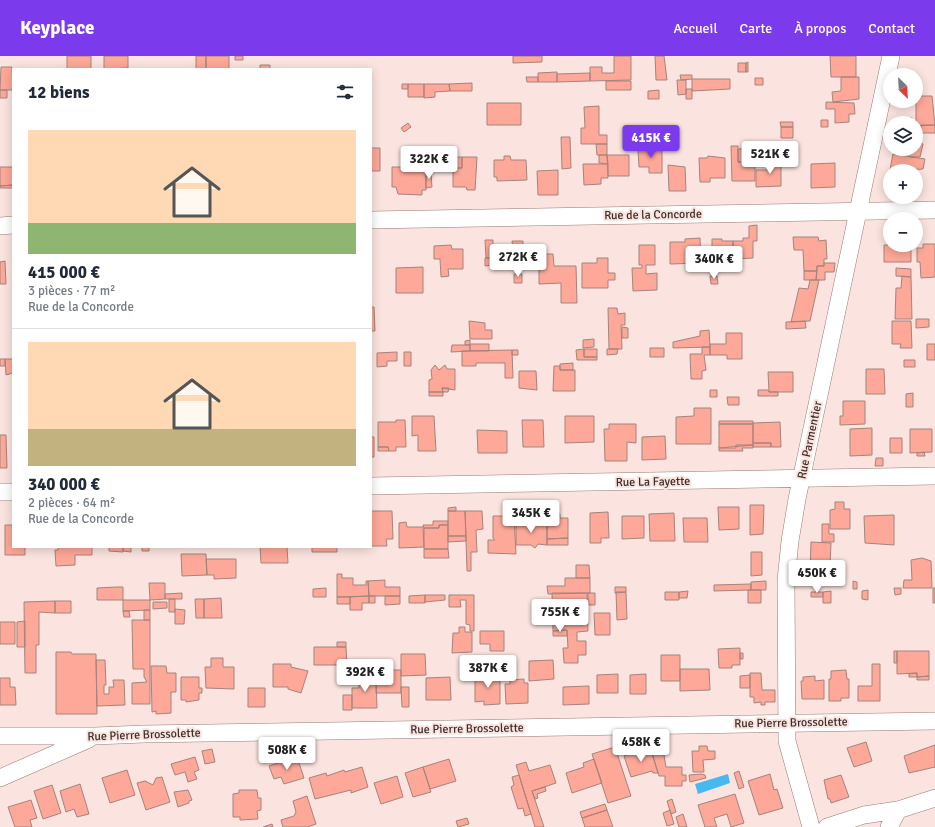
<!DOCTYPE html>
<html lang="fr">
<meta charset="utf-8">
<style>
:root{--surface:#fff;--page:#f2f2f3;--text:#1f2937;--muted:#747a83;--line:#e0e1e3;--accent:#7c3aed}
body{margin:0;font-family:Signika,sans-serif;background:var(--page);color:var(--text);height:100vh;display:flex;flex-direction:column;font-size:15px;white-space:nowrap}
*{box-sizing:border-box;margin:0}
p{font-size:13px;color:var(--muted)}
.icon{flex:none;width:22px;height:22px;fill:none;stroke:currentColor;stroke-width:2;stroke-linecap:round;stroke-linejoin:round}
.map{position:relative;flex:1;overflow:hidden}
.drawer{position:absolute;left:12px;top:12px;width:360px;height:480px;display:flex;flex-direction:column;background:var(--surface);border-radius:0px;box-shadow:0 2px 10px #0003}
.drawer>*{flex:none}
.needle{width:26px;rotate:156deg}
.fabs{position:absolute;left:883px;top:12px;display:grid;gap:8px}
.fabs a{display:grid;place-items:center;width:40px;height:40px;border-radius:50%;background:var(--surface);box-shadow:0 2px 10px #0003;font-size:20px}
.price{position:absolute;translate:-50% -34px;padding:0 9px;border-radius:4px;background:#fff;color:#222;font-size:13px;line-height:26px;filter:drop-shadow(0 1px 2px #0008)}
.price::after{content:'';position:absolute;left:50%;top:24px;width:12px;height:9px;margin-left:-6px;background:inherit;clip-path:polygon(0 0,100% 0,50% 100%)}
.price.selected{background:var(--accent);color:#fff}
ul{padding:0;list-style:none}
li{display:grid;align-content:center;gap:8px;height:212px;padding:0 16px}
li+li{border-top:1px solid var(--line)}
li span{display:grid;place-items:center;height:124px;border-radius:0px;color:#555}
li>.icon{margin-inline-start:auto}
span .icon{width:72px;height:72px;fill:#fffc;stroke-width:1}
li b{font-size:17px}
h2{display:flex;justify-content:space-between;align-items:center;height:48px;padding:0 16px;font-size:17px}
header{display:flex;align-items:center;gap:24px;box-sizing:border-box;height:56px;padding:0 20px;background:var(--accent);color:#fff}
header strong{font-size:19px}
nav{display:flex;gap:22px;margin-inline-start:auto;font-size:14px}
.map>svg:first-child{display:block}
.water{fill:#48b8f1}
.building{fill:#fda898;stroke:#a6837c}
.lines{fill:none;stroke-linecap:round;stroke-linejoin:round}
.street-casing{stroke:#9a7972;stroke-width:18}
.street{stroke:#fff;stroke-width:17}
.labels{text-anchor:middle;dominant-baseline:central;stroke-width:4;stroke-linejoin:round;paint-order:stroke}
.street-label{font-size:12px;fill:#3b2d2a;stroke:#fbe4df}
</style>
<header>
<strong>Keyplace</strong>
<nav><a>Accueil</a><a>Carte</a><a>À propos</a><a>Contact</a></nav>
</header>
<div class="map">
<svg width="935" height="771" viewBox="0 0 935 771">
<rect width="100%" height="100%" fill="#fbe4df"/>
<!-- water -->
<path class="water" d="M728,718L730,727L698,738L695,728Z"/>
<!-- building -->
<path class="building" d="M67,0H91V13H67Z
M104,0H128V12L104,13Z
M196,0H206V13H196Z
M206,0H229V13H206Z
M235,0H243V4H235Z
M513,0H542V6L513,7Z
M614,0H631V24L590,25V11H602V17H614Z
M655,0H664L667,24H656Z
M830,0H856V21H831Z
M748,6V16H746V7Z
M738,7H746V16H738Z
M260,9H270V13H260Z
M1,11H12L13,34H0Z
M557,16V26H538V17Z
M590,17V25L557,26V18Z
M680,19H692V23L681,24Z
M526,21H538V26H527Z
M841,21H859V43L833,46L832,36L841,35Z
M755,22H763V29H755Z
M692,23H730V33L692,35Z
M677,24H686V38L678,39Z
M606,25H631V34H606Z
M472,27V35H450L449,28Z
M402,28H408V33H402Z
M408,28H424V41H408Z
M424,28H449L450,35L435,36V41L424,42Z
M686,33H692V43H686Z
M0,34H7V42H0Z
M659,34V43H648V35Z
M916,40H932L935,69L916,70Z
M826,46L854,47L855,58H849V66L835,67V53H826Z
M487,47H521V69H487Z
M599,50V79H607V88H581V72H585L584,51Z
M912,62V67H900V63Z
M821,64H828V71H821Z
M780,66H793V71H781Z
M408,67L411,71L404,76L401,72Z
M921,69H935V77H921Z
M781,71H793V82H781Z
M561,81H570L571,112L562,113Z
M916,86L923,88L920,101H911L894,97V93H916Z
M596,88H607V99H597Z
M646,90H662V117H649V111H639L638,94H646Z
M731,90H738V106H755V125H732Z
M371,92H380V115H371Z
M754,92L755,106H738V93Z
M893,98L925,103L923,113L890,115V130L887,129Z
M599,99H607L608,108L599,107Z
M607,99H629V120H608Z
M504,100H510L511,104H526L527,124L497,125V121H494V104H504Z
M708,100L725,102V122H710V126H700L699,102H707Z
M452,101H462V112H453Z
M462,101H477L475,134H467L466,131H453V112H462Z
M774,103H781V130L756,131V114H768L769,105Z
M426,107V134H422V139L398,138L396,131H392V111H421V108Z
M835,107V131L811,132V108Z
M583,108H608V122H601V128L584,129Z
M668,109L685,111L686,135H669Z
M0,111H13V129L0,130Z
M558,114V139H538L537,115Z
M426,117H431L432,131L426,132Z
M13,129V132H0V130Z
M916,168H920L919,182H916Z
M757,169V185H753V202L733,203V185H743V182H749V170Z
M888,179H890V189H911V206H884V189H888Z
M793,181H818L819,185L826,184L827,203H824V210H817V215H804L803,194H794Z
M700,182L701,207L670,208V186H685V183Z
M712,183H722V185H733V203H712Z
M485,184H493V202H486Z
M512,185H523V212H499V194L513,193Z
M923,188H935V221L921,222L920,206H917V192H923Z
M451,189L452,193H463V213H448L449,220L441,221L440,203H434V190Z
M639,189H655V209H646V218L657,217V234L633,235L632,212H642V209H639Z
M539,198H553L554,210H576L577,247H561V227L539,228Z
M485,202H492V209L485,210Z
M597,202H608V217H615V224H608V232H582V207H597Z
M5,205L6,228H0V206Z
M824,207H835L834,216H825V224H816L817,210H824Z
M423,211V237H396V212Z
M896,212L911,213V221L896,220Z
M804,215H817L816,224H804Z
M514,218H522V227H514Z
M710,220H717L718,228H711Z
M902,220L911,221L912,263H895L896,232H901Z
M810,224H819L810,265L791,266L799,232L808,233Z
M371,251H374L375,275H371Z
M608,252H617L618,258L625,257V269H621L622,293H609Z
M916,263H929V271L916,272Z
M469,265L485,267V274H492V283H470Z
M805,265L806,272L786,273V266Z
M892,265H911L912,292H900L901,288H892Z
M622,271L628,272V282H622Z
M709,274L710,291L673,292V286L700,280V275Z
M726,277H742V303H727V299H710V288H726Z
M594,283V291L583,292V284Z
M470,284V289H465V285Z
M470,288H489V295H470Z
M927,288H935V304H927Z
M452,289H470V295L451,296Z
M702,291H710V299H704L706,314L702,315V323H691L690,298H702Z
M650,292H664V301H650Z
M584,293H597V301H584Z
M584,293V301H597V304H577L576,294Z
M607,293H618L617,298L607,299Z
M512,294L513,322H505V307H476V310H462V295Z
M512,294H518V299H512Z
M397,296V305H387V310L377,311V297Z
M404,296H411V310H404Z
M0,303H5V310H0Z
M5,303H13V317L6,319Z
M904,304H915V311H904Z
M573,307V314H560V308Z
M435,309L439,314L445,309L447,313H455V334L442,332L443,336H429V324L432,323L431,314Z
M554,310H560V314H575V335H553Z
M866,313H884L885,338H866Z
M519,315H536L537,334L519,332Z
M768,316H793V336H769Z
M442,332H449L448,336H443Z
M710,334H717V341H710Z
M758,334H768L769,336H778V340H758Z
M429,336H443V340H429Z
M913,337V351H906V338Z
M727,341H739V349H728Z
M843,345H865V368L840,369V360H843Z
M694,352H711V388H676V361L694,360Z
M412,360H434L436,395H418V379L412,380Z
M565,360H594V386L565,387Z
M396,364H405L406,391H396V395H389L388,391H378V366H396Z
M522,364H543L544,391H523Z
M719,365H753V368H719Z
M780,366L781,391H771V387H753V367Z
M609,368H636V387L627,386V405H605L604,373H609Z
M719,368H753V389L719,392Z
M872,372V399L850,400V373Z
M910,373H932V396L910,397Z
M477,374L507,375V397H478Z
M0,379H6L7,412H0Z
M665,380L666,403L642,404V381Z
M371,381H374V401H371Z
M890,382H902V397H890Z
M753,387H771V391H753Z
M736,389H753V392H742L743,395H719V392H736Z
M378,391H388L389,395H378Z
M924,396L925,400H917V397Z
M876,402H883V410H875Z
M835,446H844V453H850V473H830V454L835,453Z
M750,449H764L763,478L750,479Z
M456,451V455H448V452Z
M718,451H739V473L719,474Z
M371,455H392L393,483H386L387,490H371Z
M448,455H465L466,480H448Z
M465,455H482L483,473L476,474L477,496H471V515H467Z
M608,456L609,482H601V487H590V457Z
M674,457L675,485H650L649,458Z
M547,458H560V462H568V482L547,483Z
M534,459H547V467L536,468L534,465Z
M894,459V489L865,487L864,460Z
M493,460H514L516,498L488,497V484H495L493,482Z
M622,460H644V482L622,483Z
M683,462H707L708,486H684Z
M433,465H448V469H439V472H424L423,469H433Z
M516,465H525L526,468H531L534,465L536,468L547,467V489L538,488L535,492L531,489H516Z
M406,466L407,471H423L424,491L399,492V467Z
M822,468H829V478H834V486H822Z
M5,469H13V491H25V499H5Z
M439,469H448V493H424V472H439Z
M448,480H466V485L448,486Z
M568,482V489H547V483Z
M811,486L831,487L830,509H837L836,525H823V516L810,515Z
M58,491H92V499H75V509L56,510L55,494H58Z
M109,491H123V496L109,495Z
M123,491H131V496L123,495Z
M142,491H149V495H142Z
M260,491H287L288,507H261Z
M312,491H337V496H312Z
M424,493H448L449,502H424Z
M751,496H762V519L751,520Z
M181,498H206L207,519L182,520Z
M922,502L931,505L932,532H903L904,524H912L911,504Z
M206,503H236V522L214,523V519H207Z
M576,509H589L590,522H576Z
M337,518H342V522H353V529H366V525H368L369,540L337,541Z
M565,522H590V537L548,538L547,530H565Z
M385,524V531H400V540H369L368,525Z
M766,525V534H751V526Z
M853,525L857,526V533H853Z
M149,527H165V543L150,544Z
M751,528V534L714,535V529Z
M116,531H123V544H97V532Z
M615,531H626V536L615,537Z
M326,532V541H313V533Z
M894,532H901V538L895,539Z
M933,532H935V547H933Z
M748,534H761V547H748Z
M868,534V544L862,543V535Z
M688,535L687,542H679V536Z
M831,535V547H823V536Z
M616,536H626L627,563L617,564Z
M665,536H679V544H665Z
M811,536H823V541H811Z
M182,537V543H165V538Z
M552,537H587L588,575L577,576V585H586V599H578V607H564L563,592H568L567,574L553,575Z
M588,537H595V549H588Z
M425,539V547H409V540Z
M425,539H445V544L425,546Z
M449,539H474V575H470V569L466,568V544H460L461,551H449Z
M369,540H375V547H369Z
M369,540V547H362V554H350V541Z
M385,540H400V548L385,549Z
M337,541H350V548H337Z
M221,542L222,562H204V543Z
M169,543H175V556H169Z
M195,543H204V562H196Z
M123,544H150V554L123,555Z
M55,545V557L39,556V589H36V617H25L24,546Z
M55,545H71V557H55Z
M153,546H167V552L153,553Z
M175,553L185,554L184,568H175Z
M144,554H150V564H144Z
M123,555H129L130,561H124Z
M594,557H610V579H595Z
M132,564H150V648H132V627L147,626L144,621V613H133Z
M25,565V591H17V566Z
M0,566H15V588H0Z
M459,571H465V576H472V596L452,597L453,577H459Z
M567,574V580H553V575Z
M480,575H504V595H490V588H480Z
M337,586H346V591H337Z
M314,591H346L347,609H314Z
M740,592V609H732V612H719L718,593Z
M894,595H897V607H894Z
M897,595H929V620L917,621V617L897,618Z
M56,596H71L72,598H96L97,658H56Z
M740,597H743V603H740Z
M401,598H425L426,619L401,620Z
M661,599H680V625H661Z
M211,602H223V611H234V633L206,632L205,611H211Z
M96,604H105L106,629H104V638H109V631H114L113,624H124L125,649L97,650Z
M553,604L554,623L529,625V605Z
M273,608H291V611L308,615L301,637L288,633V631H273Z
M872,608H880V645H858V630H872Z
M151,610H166L167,617H176V636H171V657L156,658V655L152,656Z
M680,613H709L710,634L680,635Z
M376,614H401V637H376Z
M846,614L847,623H849V642H841V645H829V623H831V615Z
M750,617H761L762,634H775V646H765V649H761V646L754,647V641H750Z
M917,617V621H909V618Z
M475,618H500V648L484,649V645L475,646Z
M618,618V637H597V619Z
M646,618V638H630V619Z
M750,619V632H740V620Z
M359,620H376L377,652H352V632H359Z
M815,620V625L824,624V643H802L801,625H803V621Z
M929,620V624H917V621Z
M181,621H199V632H202V637H199V644L186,646V644H181Z
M450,621L451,644H426V622Z
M0,622H10V631H15L16,649H0Z
M524,623V627H528V647L506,648L505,628H510V624Z
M589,630V648L563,649V631Z
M401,631H409V651H402Z
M248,632H265V651H248Z
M343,639H352V654H343Z
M866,686L872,705L854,711L847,692Z
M649,687H662L666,711H682V719H686V725H682V730H665V720H659Z
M935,689V711L909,717L904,700Z
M699,690H707L708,695H715V703L703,704L704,716H693L692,695H699Z
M615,691L631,740L608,747L592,698Z
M650,691L658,717H653L652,715L631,721L624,700Z
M212,693L215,706L205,708L202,695Z
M195,701L199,714L194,716L197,723L188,726L185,716L175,719L171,708Z
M297,701L304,722L284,728L281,721L274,723L269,710Z
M449,703L456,725L430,733L423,711Z
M594,703L602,727L572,737L566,717L584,711L583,707Z
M526,706L529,715L550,709L556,727L532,735L544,771H535L516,709Z
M362,711L368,731L351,737V734L315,743L309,722L326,717L327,720L344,714L345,716Z
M423,711L431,736L413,741L405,717Z
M127,714L135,739L110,747L102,722Z
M739,715L744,731L739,733L734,717Z
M701,718L705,719L706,722L690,726L689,719Z
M770,718L774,734L777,733L783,752L759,759L748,725Z
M519,719L531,758L525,760L523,752L518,753L511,731L514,729L512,721Z
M841,719L849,741L831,747L830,743H828L824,724Z
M397,720L403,741L381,748L374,727Z
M162,721L170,746L146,754L137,727L145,725L153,729L156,722Z
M80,728L89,758L77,761L74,753L66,756L60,735Z
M52,729L61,757L43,763L34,735Z
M545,731L546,735L537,738L538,742L535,743L532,735Z
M188,734L192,744L189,745V747L178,751L174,736Z
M239,734H257L258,742H261V754L257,755L258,763L240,764V761H233V738L239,737Z
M735,738L744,767L731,771L727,758L714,762L717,771H705L698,749Z
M307,740L316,768L307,771H283L281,764L294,760L296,756L293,745Z
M672,743L676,756L671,758L667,745Z
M31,744L37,762L30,764L32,771H15L8,751Z
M605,748L607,754L582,762L580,756Z
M607,754L613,771H585L582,762Z
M670,754L674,768L667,770L663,757Z
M683,758L687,771H679L676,761Z
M467,762L469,768L458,771L456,765Z
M272,768L273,771H263Z"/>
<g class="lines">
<defs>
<path id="street" d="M371,164L935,154
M0,170L13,169
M371,430L935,420
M0,436H13
M0,680H95L144,678L935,665
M0,722L89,683
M811,771L787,685L786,524L790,485L797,443L891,0
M827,771L864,759L898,754L935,742
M889,771L898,754"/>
</defs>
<!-- street casing -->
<use href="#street" class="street-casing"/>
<!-- street -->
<use href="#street" class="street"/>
</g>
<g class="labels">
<!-- street labels -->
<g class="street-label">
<text transform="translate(653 159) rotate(-1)">Rue de la Concorde</text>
<text transform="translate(810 384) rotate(-78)">Rue Parmentier</text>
<text transform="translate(653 426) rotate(-1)">Rue La Fayette</text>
<text transform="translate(791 667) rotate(-1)">Rue Pierre Brossolette</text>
<text transform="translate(467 673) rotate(-1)">Rue Pierre Brossolette</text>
<text transform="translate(144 679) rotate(-2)">Rue Pierre Brossolette</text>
</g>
</g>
</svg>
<div class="fabs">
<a><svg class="needle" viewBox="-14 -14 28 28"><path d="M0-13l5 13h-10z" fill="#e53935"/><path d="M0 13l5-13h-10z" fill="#747a83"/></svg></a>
<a><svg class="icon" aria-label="layers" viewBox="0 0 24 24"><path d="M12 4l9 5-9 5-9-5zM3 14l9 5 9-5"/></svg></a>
<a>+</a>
<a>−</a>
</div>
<b class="price selected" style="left:651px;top:103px">415K €</b>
<b class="price" style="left:770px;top:119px">521K €</b>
<b class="price" style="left:429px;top:124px">322K €</b>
<b class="price" style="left:518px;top:222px">272K €</b>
<b class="price" style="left:714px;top:224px">340K €</b>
<b class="price" style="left:531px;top:478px">345K €</b>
<b class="price" style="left:817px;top:538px">450K €</b>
<b class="price" style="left:560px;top:577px">755K €</b>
<b class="price" style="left:488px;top:633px">387K €</b>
<b class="price" style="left:365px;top:637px">392K €</b>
<b class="price" style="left:641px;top:707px">458K €</b>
<b class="price" style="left:287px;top:715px">508K €</b>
<section class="drawer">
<h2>12 biens<svg class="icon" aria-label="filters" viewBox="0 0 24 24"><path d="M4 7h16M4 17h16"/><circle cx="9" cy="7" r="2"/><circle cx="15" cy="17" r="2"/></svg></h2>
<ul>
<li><span style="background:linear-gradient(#ffd9b3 75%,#8fb573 0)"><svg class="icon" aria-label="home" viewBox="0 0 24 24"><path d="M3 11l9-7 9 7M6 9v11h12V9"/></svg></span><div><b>415 000 €</b><p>3 pièces · 77 m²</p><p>Rue de la Concorde</p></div></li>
<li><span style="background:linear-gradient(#ffd9b3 70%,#c2b280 0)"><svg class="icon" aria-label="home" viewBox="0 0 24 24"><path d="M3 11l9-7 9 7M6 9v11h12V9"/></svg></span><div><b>340 000 €</b><p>2 pièces · 64 m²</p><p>Rue de la Concorde</p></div></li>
</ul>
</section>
</div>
